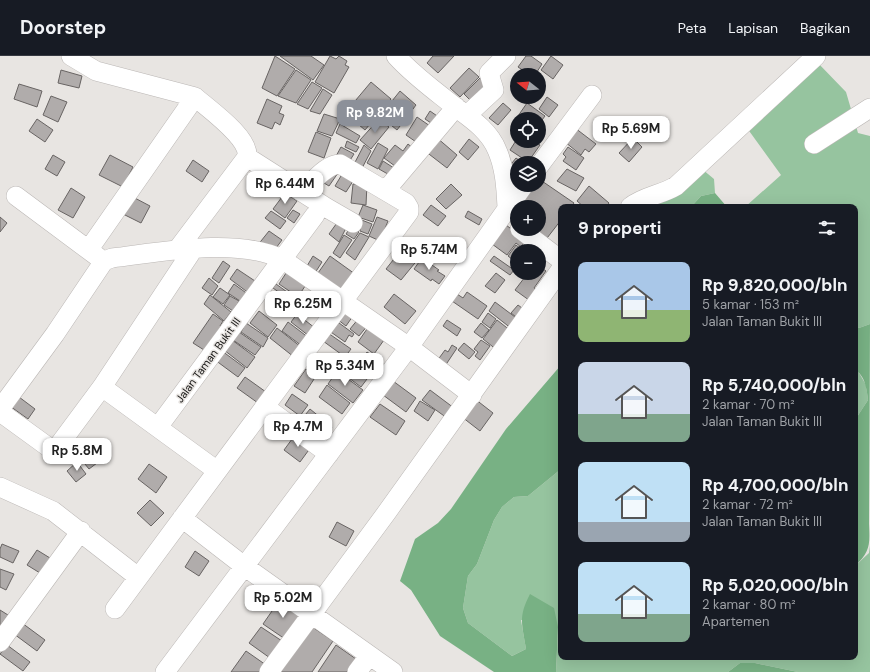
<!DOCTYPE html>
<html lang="id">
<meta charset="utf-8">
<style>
:root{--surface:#171b24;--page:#242831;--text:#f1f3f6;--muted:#9ea1a6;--line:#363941;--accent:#8c9099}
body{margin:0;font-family:"DM Sans",sans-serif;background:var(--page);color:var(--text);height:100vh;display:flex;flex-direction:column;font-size:15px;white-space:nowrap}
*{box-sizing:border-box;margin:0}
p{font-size:13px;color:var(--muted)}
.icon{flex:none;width:22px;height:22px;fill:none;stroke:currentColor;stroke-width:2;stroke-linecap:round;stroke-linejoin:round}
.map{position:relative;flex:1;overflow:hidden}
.sheet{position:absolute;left:558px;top:148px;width:300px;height:456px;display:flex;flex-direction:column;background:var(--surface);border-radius:8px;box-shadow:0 4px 16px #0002}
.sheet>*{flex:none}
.needle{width:26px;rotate:287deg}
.controls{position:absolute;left:510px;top:12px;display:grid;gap:8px}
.controls a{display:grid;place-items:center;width:36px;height:36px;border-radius:50%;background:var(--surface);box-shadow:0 4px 16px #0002;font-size:20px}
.price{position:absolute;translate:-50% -34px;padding:0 9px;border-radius:8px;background:#fff;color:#222;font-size:13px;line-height:26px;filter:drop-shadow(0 1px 2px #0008)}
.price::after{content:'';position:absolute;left:50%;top:24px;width:12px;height:9px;margin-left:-6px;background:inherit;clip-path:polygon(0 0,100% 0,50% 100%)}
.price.active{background:var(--accent);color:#fff}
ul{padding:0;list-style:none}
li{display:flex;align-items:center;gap:12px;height:100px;padding:0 20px}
li span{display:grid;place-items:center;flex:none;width:112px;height:80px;border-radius:8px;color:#555}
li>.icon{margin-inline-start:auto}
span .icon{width:48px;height:48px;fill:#fffc;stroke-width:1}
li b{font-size:17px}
h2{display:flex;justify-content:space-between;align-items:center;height:48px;padding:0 20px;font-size:17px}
header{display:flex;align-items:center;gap:24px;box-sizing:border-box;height:56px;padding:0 20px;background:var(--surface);border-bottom:1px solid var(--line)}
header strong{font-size:19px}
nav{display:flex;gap:22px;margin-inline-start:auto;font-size:14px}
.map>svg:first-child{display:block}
.green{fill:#96c49f}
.forest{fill:#78b184}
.building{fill:#b0acab;stroke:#686463}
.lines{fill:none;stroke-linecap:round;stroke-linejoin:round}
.minor-casing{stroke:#bbb7b5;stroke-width:20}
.minor{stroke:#fff;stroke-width:19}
.labels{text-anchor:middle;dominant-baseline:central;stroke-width:3;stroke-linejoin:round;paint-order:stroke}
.street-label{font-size:11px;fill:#141312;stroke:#e8e5e2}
</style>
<header>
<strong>Doorstep</strong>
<nav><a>Peta</a><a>Lapisan</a><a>Bagikan</a></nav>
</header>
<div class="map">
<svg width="870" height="616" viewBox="0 0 870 616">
<rect width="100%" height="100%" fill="#e8e5e2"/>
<!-- green -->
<path class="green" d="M817,6L846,36L858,77L870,80V268L859,272L855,271V151H745L781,119L747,72Z
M702,113L714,123L715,137L701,140L691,151H648Z
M855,314L858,315L866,329L868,344L855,364Z
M561,413V601H855V510L869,497L870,490V616H798L755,607H740L728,616H556L558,571L521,564L526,593L512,600L468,567L463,552L468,520L477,508L494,464L502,451L514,441L528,440Z"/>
<!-- forest -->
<path class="forest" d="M715,137L727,151H691L701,140Z
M870,268L869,468C870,490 870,495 855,510V364L868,344C867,334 865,319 855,314V271L859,272Z
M561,309V413L528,440L514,441L502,451L494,464L477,508L468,520L463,552L468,567L512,600L526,593C522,568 518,561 530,538L554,552L558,571L556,616H494L440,580L411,534L400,525L415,483L438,467L451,453L506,373Z
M740,607H755L798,616H728Z"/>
<!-- building -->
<path class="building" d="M275,0L295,13L277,40L262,32Z
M280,0H311L324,9L313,24Z
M330,0L336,3L339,0L347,5L345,9L349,11L334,37L315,26Z
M433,0H454L438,17L427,7Z
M526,0H531L542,8L535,19H530L518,11Z
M551,0L563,9L553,23L541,14Z
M469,12L479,21L460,41L450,32Z
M61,14L82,20L79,32L58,27Z
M296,14L311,24L296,47L278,40Z
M480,22L491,34L476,50L464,38Z
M312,26L322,32L308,53L297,48Z
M371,26L391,43L365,74L345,57Z
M19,28L42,35L37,51L14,43Z
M323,33L332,39L320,58L310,55Z
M400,35L416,49L397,74L380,60Z
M51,40L67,46L58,66L43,59Z
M547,41L558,49L549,61L539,53Z
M267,43L282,50L279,57L284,59L280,69L275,66L272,73L257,67Z
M503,47L511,54L498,69L489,62Z
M527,47L545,60L539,68V63H522L518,60Z
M430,55L440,62L434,69L425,63Z
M324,58L340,63L332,80L317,75Z
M417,61L430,70L419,88L406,79Z
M37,63L53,74L45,86L29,75Z
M379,63L389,71L371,93L360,84Z
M340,68L360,80L356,87L336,77Z
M575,72L596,88L589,96L585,93L581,99L565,86Z
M316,76L331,82L324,102L308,96Z
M436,81L457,99L447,112L425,95Z
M633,82L642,91L629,106L619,97Z
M469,83L479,91L468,104L459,96Z
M517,83V85H534L540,89L528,106L510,94Z
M347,85L359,91L356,96L345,91Z
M378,87L388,93L378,113L367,107Z
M408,88L414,93L399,113L384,102L395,89L403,95Z
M364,89L371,95L360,116L352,112Z
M341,91L354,98L347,109L335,102Z
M568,91L584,102L576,114L563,105L566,101L563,98Z
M53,99L65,106L57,120L45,113Z
M110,99L133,111L123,131L99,119Z
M516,102L523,107H517L516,127L508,112Z
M193,104L209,115L202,126L186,115Z
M383,105L397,114L393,121L379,113Z
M333,113L338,117L329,130L324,127Z
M567,113L584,122L576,135L557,125Z
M344,115L355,122L346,136L335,130Z
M539,123L574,147L571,151H561V164L544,186L528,173H539V151H517V164L506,156L532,129H539Z
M353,128H367L366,149L351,147Z
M451,128L462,139L446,153L436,143Z
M589,130L609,147L606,151H584L577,145Z
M71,132L85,141L73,162L58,154Z
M285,137L297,145L285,162L273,153Z
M131,140L150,150L141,167L123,158Z
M363,149L377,154L373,166L358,161Z
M431,149L446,160L438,170L423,159Z
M293,154L300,158L294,167L287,162Z
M271,155L286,165L280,173L265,162Z
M468,155L482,163L479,169L465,161Z
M0,161L7,167L0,176Z
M377,161L388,165L380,185L369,180Z
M359,163L372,168L368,178L360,175V173L356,172Z
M339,164L347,170L339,186L329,178Z
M506,169L526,184L521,191L516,187L507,199L492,188Z
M351,170L359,176L354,183L346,178Z
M269,175L282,184L273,196L257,190Z
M360,177L369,181L355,204L346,197Z
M344,179L352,184L340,202L333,197Z
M527,186L534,191L531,195H517V207L508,200L516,189L521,193Z
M401,194L411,203L415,198L419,202L401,224L386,213Z
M313,200L322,206L313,220L304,215Z
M330,200L355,218L343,235L318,217Z
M494,200L514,214L510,219L490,205Z
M422,202L439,214L437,215L445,220L439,228L432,223L431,225L414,213Z
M223,205L230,210L219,227L212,222Z
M539,210L546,215L534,232L540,237L533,247L515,234L528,217H539Z
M237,213L258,227L250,238L230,223Z
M288,214L307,227L298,241L279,228Z
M496,217L505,224L495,237L485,230Z
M209,222L218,230L212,239L202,232Z
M234,228L249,239L240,245L228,237Z
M276,228L294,241L291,245L273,232Z
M220,232L230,239L223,248L213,241Z
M467,236L487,250L478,263L452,245L457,238L463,242Z
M394,238L416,255L405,268L384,251Z
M210,239L231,256L224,265L204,248Z
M230,240L239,245L233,255L224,249Z
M495,246L519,264L512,273L489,255Z
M518,249L526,255L520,264L511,257Z
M345,250L355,257L346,270L337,263Z
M259,255L277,269L268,281L250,267Z
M488,257L496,263L490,272L482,266Z
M213,258L223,265L220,270L225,273L204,294L193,287Z
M297,258L315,272L309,280L291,266Z
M359,262L368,269L359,280L350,273Z
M335,264L354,278L352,281L349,279L345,286L328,274Z
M447,264L461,273L457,280L443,270Z
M497,264L511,275L497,294L483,283Z
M288,266L309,282L302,290L282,275Z
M246,267L268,282L263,291L241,276Z
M481,267L489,274L482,282L474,276Z
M277,272L301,291L294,301L270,282Z
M367,273L384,284L374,298L358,286Z
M239,276L261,291L255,299L233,284Z
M328,277L351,293L345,301L323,285Z
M232,284L255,301L247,312L224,294Z
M481,284L490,290L480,304L475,300L478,296L474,293Z
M464,287L475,296L469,303L458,294Z
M452,289L457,292L445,310L437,305L445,294L448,296Z
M222,295L245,312L238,321L215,304Z
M367,296L383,307L377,317L363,308L367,302L364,300Z
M350,304L370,319L361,331L341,316Z
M306,313L316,320L305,337L294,330Z
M337,315L363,334L353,347L328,328Z
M245,321L266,336L258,347L237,332Z
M393,325L416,342L406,356L383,339Z
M327,329L350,347L342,358L319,341Z
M430,334L454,352L447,362L422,344Z
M15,338L35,353L28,363L7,348Z
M292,338L308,349L300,360L285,349Z
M475,343L493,357L480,375L462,361Z
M420,345L435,354L428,365L414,355Z
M380,348L405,365L396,379L370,361Z
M310,353L332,371L323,383L301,364Z
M295,379L311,391L300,406L284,394Z
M87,396L97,407L89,413L80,402Z
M77,406L86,418L76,426L67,415Z
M149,408L167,421L156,437L138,423Z
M150,444L164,457L151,470L137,457Z
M337,466L354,475L346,490L329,481Z
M2,488L19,495L13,507L0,501V493Z
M37,494L50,502L40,517L27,509Z
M195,495L209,505L199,520L185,511Z
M0,513L14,518L6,534L0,531Z
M281,542L303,559L285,583L263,568Z
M0,554L8,559L0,570Z
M22,567L45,584L37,595L14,578Z
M308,568L333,585L312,616H273Z
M261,571L282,585L270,602L249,587Z
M7,589L30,606L23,615L0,598Z
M336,589L356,603L347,616H318Z
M246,595L266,609L261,616H231Z"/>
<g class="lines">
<defs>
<path id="minor" d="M71,0L96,15L195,41
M396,0C413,19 434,34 454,50C470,62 489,74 497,94C505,112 506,132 507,151
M467,59L494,34L489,17L506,0
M814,88L870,52
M247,101L327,152L353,167
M539,110L592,39
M386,134L456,51
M16,140L98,201
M630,151C644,140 661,139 676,130L816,0
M520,173L561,204
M89,193L195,41C210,54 250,82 247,101L177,194
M102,331L216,414
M265,351L329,398
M0,353L55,278L104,205L112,202C162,196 235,181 282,203L409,291L472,339
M0,356L51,393H56L102,331L194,192
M158,371L315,159
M0,431L53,455L138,521
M182,462L244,510L393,616
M115,553L409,156V152L406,147L340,108C326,108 313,126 302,135
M0,586L81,475
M165,616L409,291L524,129
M269,616L387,456L561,213
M357,616L369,600"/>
</defs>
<!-- minor casing -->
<use href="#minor" class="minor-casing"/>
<!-- minor -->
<use href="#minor" class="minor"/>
</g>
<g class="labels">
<!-- street labels -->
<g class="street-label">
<text transform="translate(208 304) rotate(-54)">Jalan Taman Bukit III</text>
</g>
</g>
</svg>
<div class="controls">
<a><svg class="needle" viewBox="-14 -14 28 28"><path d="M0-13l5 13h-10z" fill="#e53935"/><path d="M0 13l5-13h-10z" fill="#9ea1a6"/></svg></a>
<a><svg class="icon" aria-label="locate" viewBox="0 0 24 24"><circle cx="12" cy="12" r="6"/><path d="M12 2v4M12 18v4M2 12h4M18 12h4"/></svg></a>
<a><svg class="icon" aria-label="layers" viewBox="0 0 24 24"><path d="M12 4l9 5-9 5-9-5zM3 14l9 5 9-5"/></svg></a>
<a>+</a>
<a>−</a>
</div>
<b class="price active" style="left:375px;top:78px">Rp 9.82M</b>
<b class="price" style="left:631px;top:94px">Rp 5.69M</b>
<b class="price" style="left:285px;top:149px">Rp 6.44M</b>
<b class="price" style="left:429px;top:215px">Rp 5.74M</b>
<b class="price" style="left:303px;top:269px">Rp 6.25M</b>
<b class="price" style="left:345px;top:331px">Rp 5.34M</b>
<b class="price" style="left:298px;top:392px">Rp 4.7M</b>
<b class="price" style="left:77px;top:416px">Rp 5.8M</b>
<b class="price" style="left:283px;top:563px">Rp 5.02M</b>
<section class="sheet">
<h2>9 properti<svg class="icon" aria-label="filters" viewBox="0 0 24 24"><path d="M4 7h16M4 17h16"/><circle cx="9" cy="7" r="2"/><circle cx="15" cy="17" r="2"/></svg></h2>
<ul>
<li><span style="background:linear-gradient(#a9c7e8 60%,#8fb573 0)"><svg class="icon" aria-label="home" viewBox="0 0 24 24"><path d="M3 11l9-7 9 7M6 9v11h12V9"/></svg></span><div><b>Rp 9,820,000/bln</b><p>5 kamar · 153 m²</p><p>Jalan Taman Bukit III</p></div></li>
<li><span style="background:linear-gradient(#c9d6e8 65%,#7fa58c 0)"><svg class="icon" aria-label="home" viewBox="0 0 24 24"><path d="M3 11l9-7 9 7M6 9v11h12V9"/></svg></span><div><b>Rp 5,740,000/bln</b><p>2 kamar · 70 m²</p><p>Jalan Taman Bukit III</p></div></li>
<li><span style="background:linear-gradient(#bfe0f5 75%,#9aa5b1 0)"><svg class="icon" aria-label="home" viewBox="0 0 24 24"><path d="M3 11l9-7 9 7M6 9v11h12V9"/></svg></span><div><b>Rp 4,700,000/bln</b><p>2 kamar · 72 m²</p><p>Jalan Taman Bukit III</p></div></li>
<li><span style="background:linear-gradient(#bfe0f5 65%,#7fa58c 0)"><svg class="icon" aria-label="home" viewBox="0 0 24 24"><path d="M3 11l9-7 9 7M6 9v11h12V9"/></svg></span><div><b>Rp 5,020,000/bln</b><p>2 kamar · 80 m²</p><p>Apartemen</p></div></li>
</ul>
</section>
</div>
